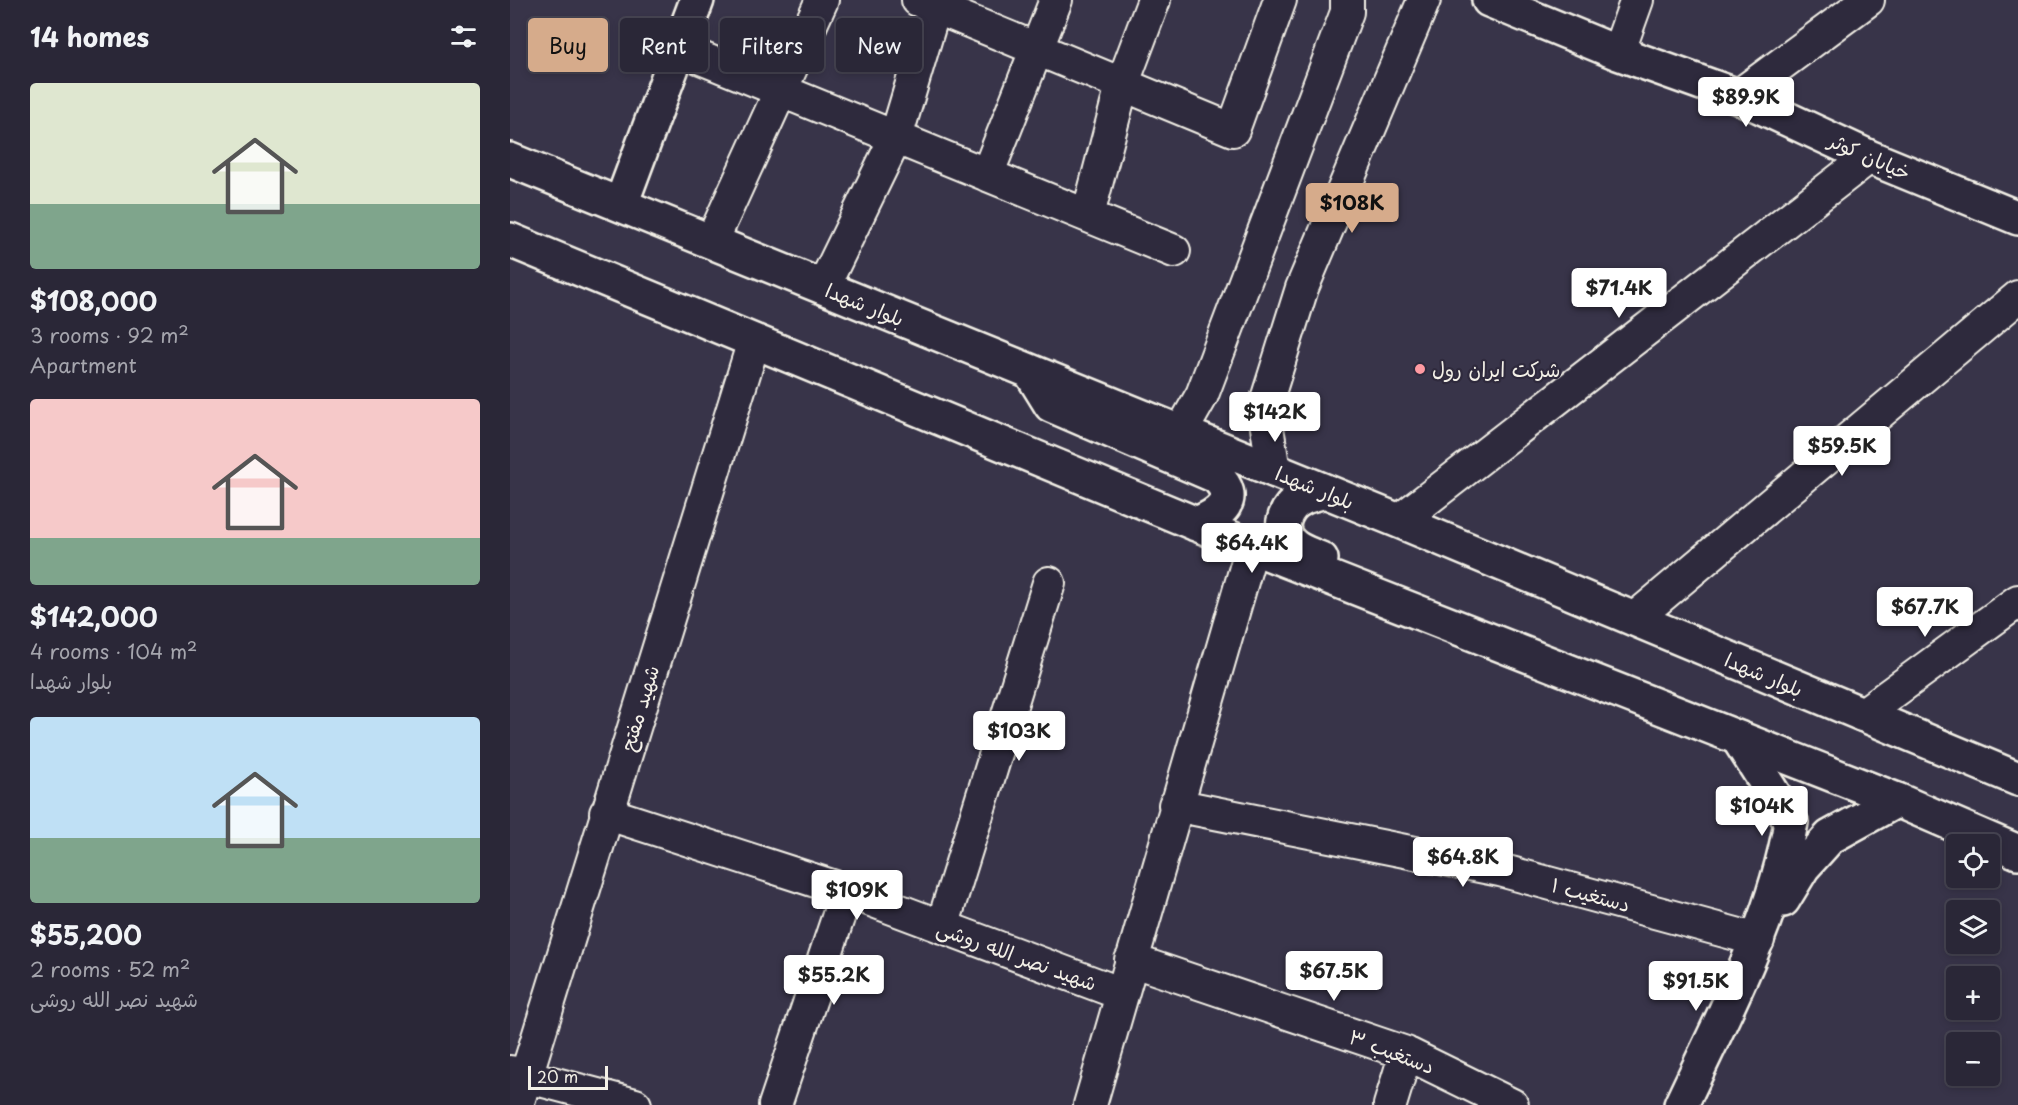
<!DOCTYPE html>
<meta charset="utf-8">
<style>
:root{--surface:#2a2737;--page:#363342;--text:#f1f3f6;--muted:#a5a5ad;--line:#464452;--accent:#d6ab8b}
body{margin:0;font-family:"Playpen Sans","Playpen Sans Arabic",sans-serif;background:var(--page);color:var(--text);height:100vh;display:flex;flex-direction:column;font-size:22px;white-space:nowrap}
*{box-sizing:border-box;margin:0}
p{font-size:20px;color:var(--muted)}
.icon{flex:none;width:33px;height:33px;fill:none;stroke:currentColor;stroke-width:2;stroke-linecap:round;stroke-linejoin:round}
.map{position:relative;flex:1;overflow:hidden}
.side{display:flex;flex-direction:column;background:var(--surface);width:510px}
.side>*{flex:none}
.top-card{position:absolute;left:18px;top:18px;width:570px;height:54px;display:flex;gap:12px}
.buttons{position:absolute;left:1436px;top:834px;display:grid;gap:12px}
.buttons a{display:grid;place-items:center;width:54px;height:54px;border-radius:6px;background:var(--surface);box-shadow:0 3px 9px #0003,0 0 0 2px var(--line);font-size:30px}
.scale{position:absolute;left:18px;bottom:15px;width:80px;box-sizing:border-box;padding-left:6px;border:3px solid #f4f1e8;border-top:0;font-size:16px;line-height:21px;white-space:nowrap;color:#f4f1e8;-webkit-text-stroke:4px #2f2a3d;paint-order:stroke}
.price{position:absolute;translate:-50% -51px;padding:0 14px;border-radius:6px;background:#fff;color:#222;font-size:20px;line-height:39px;filter:drop-shadow(0 2px 3px #0008)}
.price::after{content:'';position:absolute;left:50%;top:36px;width:18px;height:14px;margin-left:-9px;background:inherit;clip-path:polygon(0 0,100% 0,50% 100%)}
.price.on{background:var(--accent);color:#111}
ul{padding:0;list-style:none}
li{display:grid;align-content:center;gap:12px;height:318px;padding:0 30px}
li span{display:grid;place-items:center;height:186px;border-radius:6px;color:#555}
li>.icon{margin-inline-start:auto}
span .icon{width:108px;height:108px;fill:#fffc;stroke-width:1}
li b{font-size:26px}
h2{display:flex;justify-content:space-between;align-items:center;height:72px;padding:0 30px;font-size:26px}
.chip{padding:0 21px;border-radius:6px;background:var(--surface);box-shadow:0 3px 9px #0003,0 0 0 2px var(--line);font-size:21px;line-height:54px}
.chip.on{background:var(--accent);color:#111}
main{display:flex;flex:1;min-height:0}
.map>svg:first-child{display:block}
.lines{fill:none;stroke-linecap:round;stroke-linejoin:round}
.minor-casing{stroke:#f4f1e8;stroke-width:36}
.tertiary-casing{stroke:#f4f1e8;stroke-width:38}
.secondary-casing{stroke:#f4f1e8;stroke-width:38}
.minor{stroke:#2f2a3d;stroke-width:32}
.tertiary{stroke:#2f2a3d;stroke-width:33}
.secondary{stroke:#2f2a3d;stroke-width:33}
.poi-dot{fill:#ff9aa2;stroke:#2f2a3d;stroke-width:2}
.labels{text-anchor:middle;dominant-baseline:central;stroke-width:4.5;stroke-linejoin:round;paint-order:stroke}
.street-label{font-size:20px;fill:#f4f1e8;stroke:#2f2a3d}
.poi-label{font-size:20px;fill:#f4f1e8;stroke:#2f2a3d;text-anchor:start}
</style>
<main>
<section class="side">
<h2>14 homes<svg class="icon" aria-label="filters" viewBox="0 0 24 24"><path d="M4 7h16M4 17h16"/><circle cx="9" cy="7" r="2"/><circle cx="15" cy="17" r="2"/></svg></h2>
<ul>
<li><span style="background:linear-gradient(#dfe7d0 65%,#7fa58c 0)"><svg class="icon" aria-label="home" viewBox="0 0 24 24"><path d="M3 11l9-7 9 7M6 9v11h12V9"/></svg></span><div><b>$108,000</b><p>3 rooms · 92 m²</p><p>Apartment</p></div></li>
<li><span style="background:linear-gradient(#f6c9c9 75%,#7fa58c 0)"><svg class="icon" aria-label="home" viewBox="0 0 24 24"><path d="M3 11l9-7 9 7M6 9v11h12V9"/></svg></span><div><b>$142,000</b><p>4 rooms · 104 m²</p><p>بلوار شهدا</p></div></li>
<li><span style="background:linear-gradient(#bfe0f5 65%,#7fa58c 0)"><svg class="icon" aria-label="home" viewBox="0 0 24 24"><path d="M3 11l9-7 9 7M6 9v11h12V9"/></svg></span><div><b>$55,200</b><p>2 rooms · 52 m²</p><p>شهید نصر الله روشی</p></div></li>
</ul>
</section>
<div class="map">
<svg width="1508" height="1105" viewBox="0 0 1508 1105">
<rect width="100%" height="100%" fill="#383449"/>
<filter id="ink" filterUnits="userSpaceOnUse"><feTurbulence type="fractalNoise" baseFrequency=".0167" numOctaves="2"/><feDisplacementMap in="SourceGraphic" scale="12" xChannelSelector="R" yChannelSelector="G"/><feConvolveMatrix kernelMatrix="1 2 1 2 8 2 1 2 1" color-interpolation-filters="sRGB"/></filter>
<g filter="url(#ink)">
<g class="lines">
<defs>
<path id="minor" d="M408,0L723,130L770,0
M169,49L664,251
M1108,53L1127,0
M1228,96L1358,0
M477,175L546,0
M578,215L612,85L644,0
M202,241L312,0
M313,287L386,137L427,0
M671,432L692,395L837,12V0
M764,471L754,409L792,288L914,0
M889,521L1359,157
M1124,619L1508,297
M1352,715L1508,601
M665,805L990,870L1248,940
M96,813L337,891L612,994
M432,927L539,583
M621,960L896,1053L1002,1105
M0,1072L125,1105
M7,1105L244,341
M265,1105L337,891
M580,1105L742,547
M880,1105L896,1053"/>
<path id="tertiary" d="M979,0L1108,53L1228,96L1359,157L1508,218
M111,204L187,0
M1273,900L1293,867L1320,837L1387,800
M1171,1105C1214,1013 1264,922 1281,822L1228,738"/>
<path id="secondary" d="M0,160L889,521L1508,779
M0,240L742,547L1387,800L1508,852
M520,371L541,405L706,476C730,499 711,514 686,524
M811,559C800,555 785,550 778,540C767,526 777,506 791,499C797,495 807,494 814,491"/>
</defs>
<!-- minor casing -->
<use href="#minor" class="minor-casing"/>
<!-- tertiary casing -->
<use href="#tertiary" class="tertiary-casing"/>
<!-- secondary casing -->
<use href="#secondary" class="secondary-casing"/>
<!-- minor -->
<use href="#minor" class="minor"/>
<!-- tertiary -->
<use href="#tertiary" class="tertiary"/>
<!-- secondary -->
<use href="#secondary" class="secondary"/>
</g>
</g>
<!-- markers -->
<circle class="poi-dot" cx="910" cy="369" r="6"/>
<g class="labels">
<!-- street labels -->
<g class="street-label">
<text transform="translate(1360 156) rotate(24)">خیابان کوثر</text>
<text transform="translate(355 304) rotate(22)">بلوار شهدا</text>
<text transform="translate(805 487) rotate(22)">بلوار شهدا</text>
<text transform="translate(1254 674) rotate(23)">بلوار شهدا</text>
<text transform="translate(129 708) rotate(-73)">شهید مفتح</text>
<text transform="translate(1081 894) rotate(15)">دستغیب ۱</text>
<text transform="translate(507 955) rotate(20)">شهید نصر الله روشی</text>
<text transform="translate(882 1051) rotate(21)">دستغیب ۳</text>
</g>
<!-- poi labels -->
<g class="poi-label">
<text x="922" y="369">شرکت ایران رول</text>
</g>
</g>
</svg>
<div class="buttons">
<a><svg class="icon" aria-label="locate" viewBox="0 0 24 24"><circle cx="12" cy="12" r="6"/><path d="M12 2v4M12 18v4M2 12h4M18 12h4"/></svg></a>
<a><svg class="icon" aria-label="layers" viewBox="0 0 24 24"><path d="M12 4l9 5-9 5-9-5zM3 14l9 5 9-5"/></svg></a>
<a>+</a>
<a>−</a>
</div>
<div class="scale">20 m</div>
<b class="price" style="left:1236px;top:128px">$89.9K</b>
<b class="price on" style="left:842px;top:234px">$108K</b>
<b class="price" style="left:1109px;top:319px">$71.4K</b>
<b class="price" style="left:765px;top:443px">$142K</b>
<b class="price" style="left:1332px;top:477px">$59.5K</b>
<b class="price" style="left:742px;top:574px">$64.4K</b>
<b class="price" style="left:1415px;top:638px">$67.7K</b>
<b class="price" style="left:509px;top:762px">$103K</b>
<b class="price" style="left:1252px;top:837px">$104K</b>
<b class="price" style="left:953px;top:888px">$64.8K</b>
<b class="price" style="left:347px;top:921px">$109K</b>
<b class="price" style="left:824px;top:1002px">$67.5K</b>
<b class="price" style="left:324px;top:1006px">$55.2K</b>
<b class="price" style="left:1186px;top:1012px">$91.5K</b>
<div class="top-card">
<a class="chip on">Buy</a>
<a class="chip">Rent</a>
<a class="chip">Filters</a>
<a class="chip">New</a>
</div>
</div>
</main>
